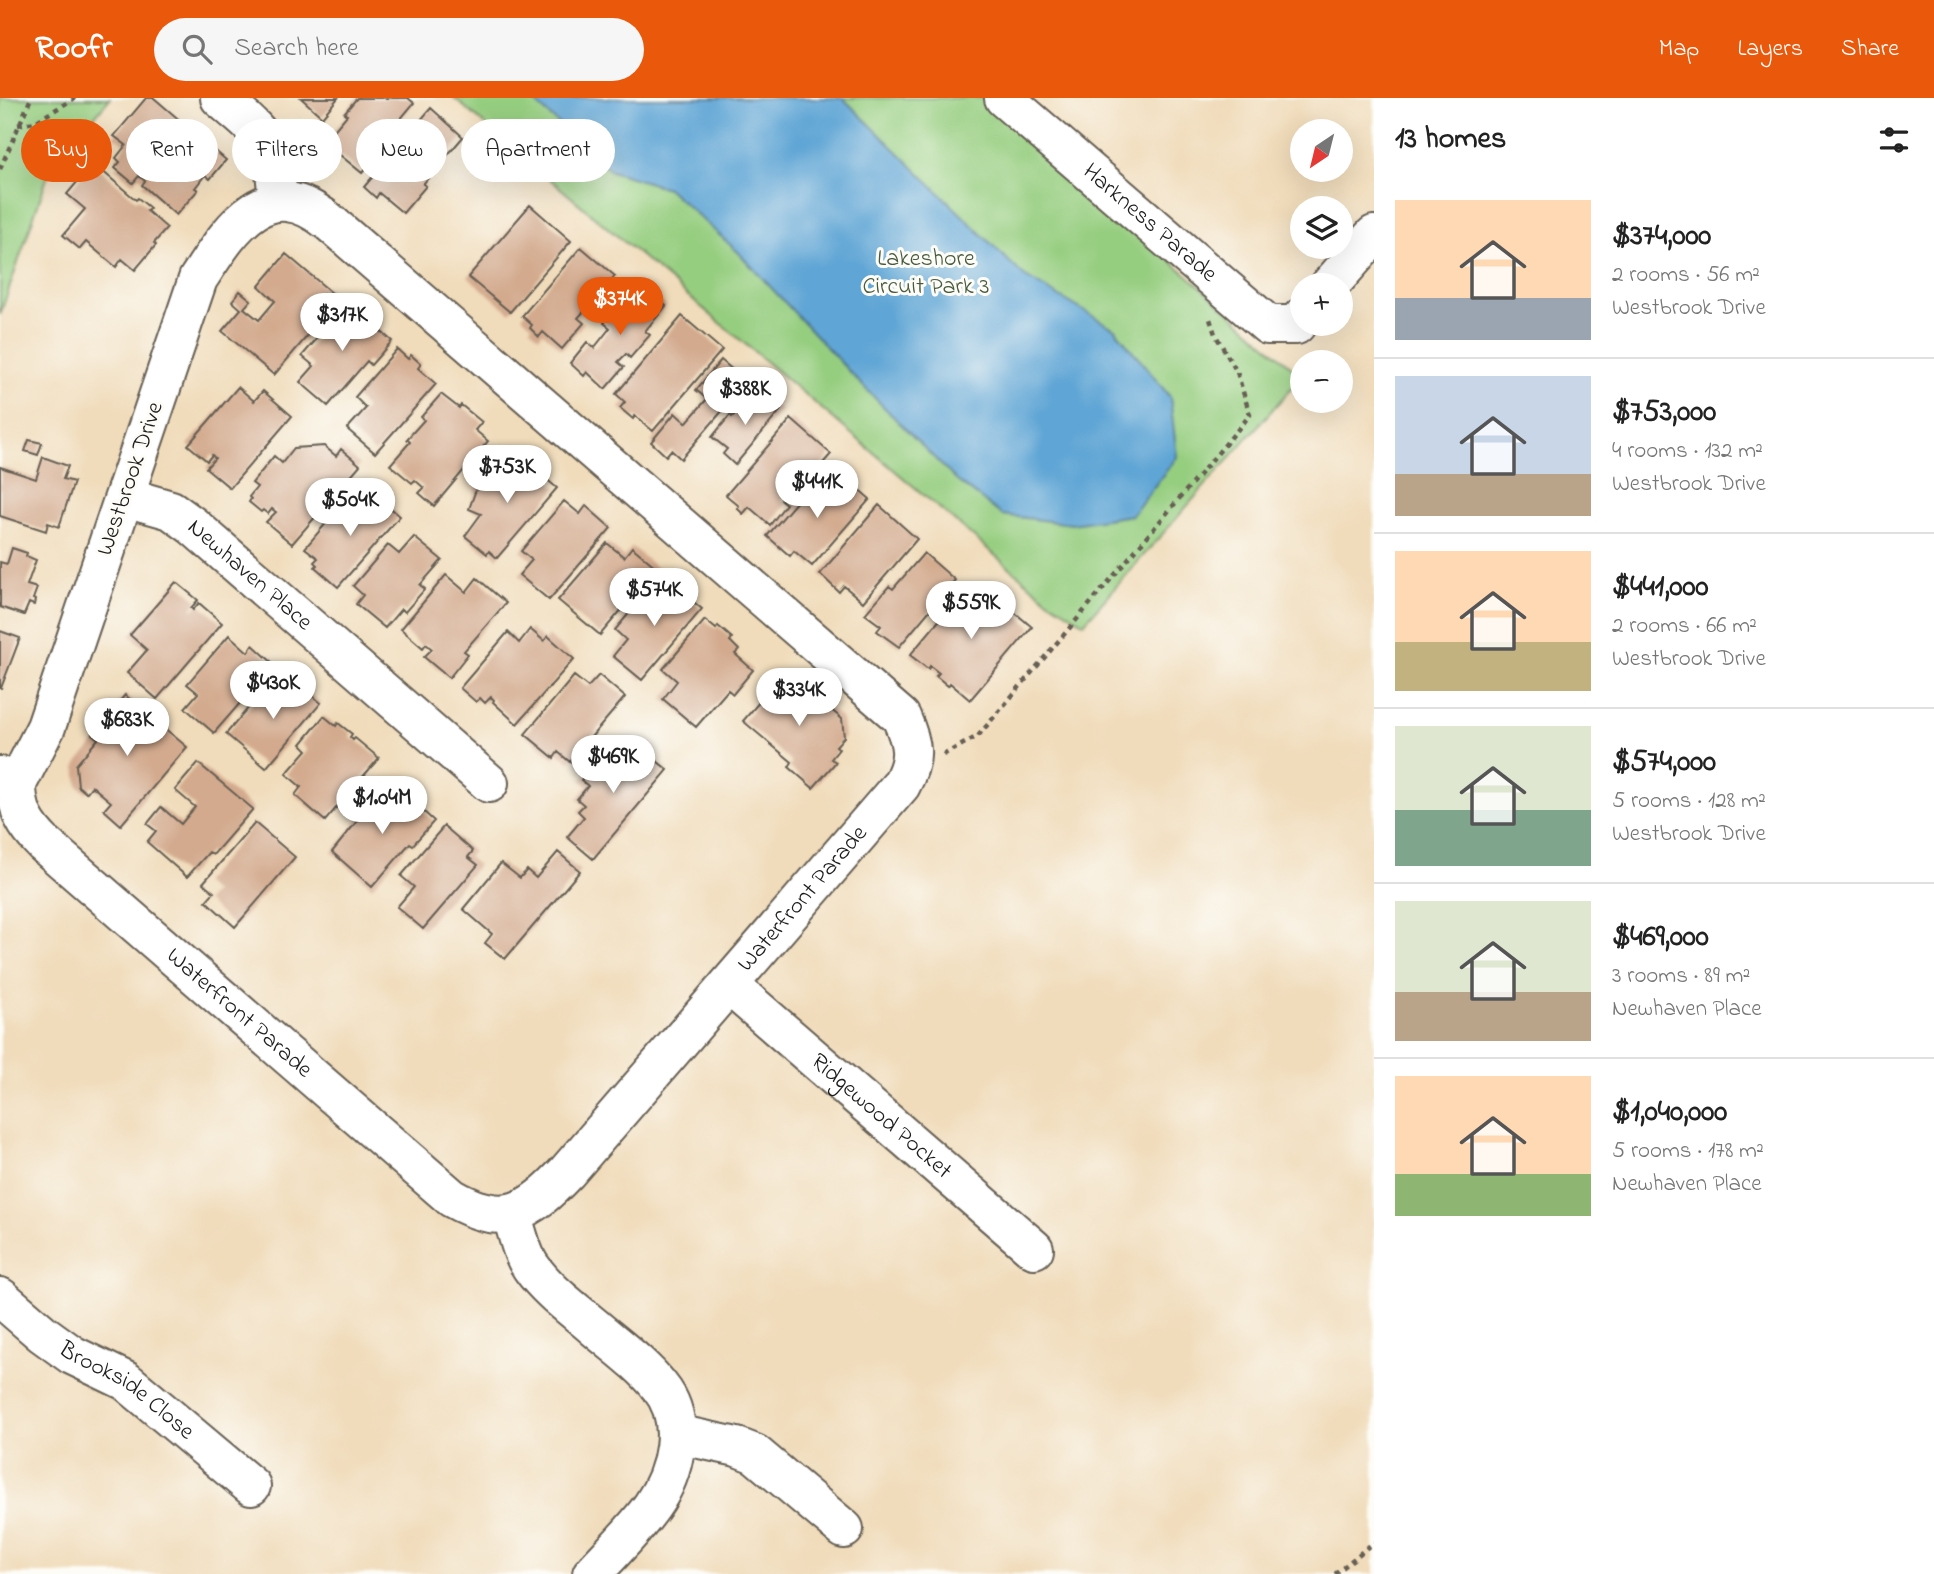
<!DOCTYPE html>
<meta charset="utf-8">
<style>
:root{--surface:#fff;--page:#f6f6f6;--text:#222;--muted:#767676;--line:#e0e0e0;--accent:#ea580c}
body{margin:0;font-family:"Indie Flower",sans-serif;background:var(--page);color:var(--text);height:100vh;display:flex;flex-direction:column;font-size:26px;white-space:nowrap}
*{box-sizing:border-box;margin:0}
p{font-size:23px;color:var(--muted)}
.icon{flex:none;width:38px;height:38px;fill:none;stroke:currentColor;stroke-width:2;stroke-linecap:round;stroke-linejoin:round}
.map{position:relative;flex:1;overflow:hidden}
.side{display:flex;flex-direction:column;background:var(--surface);width:560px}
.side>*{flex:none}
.top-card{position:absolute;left:21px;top:21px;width:665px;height:63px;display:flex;gap:14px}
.needle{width:46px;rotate:215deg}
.buttons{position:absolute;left:1290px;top:21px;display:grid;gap:14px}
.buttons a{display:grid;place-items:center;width:63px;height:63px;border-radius:50%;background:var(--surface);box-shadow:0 7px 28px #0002;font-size:35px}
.price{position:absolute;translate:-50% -60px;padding:0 16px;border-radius:24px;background:#fff;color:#222;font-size:23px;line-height:46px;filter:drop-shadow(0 2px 4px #0008)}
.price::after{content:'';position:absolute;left:50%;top:42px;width:21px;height:16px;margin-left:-10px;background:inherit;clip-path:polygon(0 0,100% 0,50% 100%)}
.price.active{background:var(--accent);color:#fff}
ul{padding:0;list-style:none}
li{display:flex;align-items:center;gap:21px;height:175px;padding:0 21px}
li+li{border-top:2px solid var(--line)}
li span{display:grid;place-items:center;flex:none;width:196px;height:140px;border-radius:0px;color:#555}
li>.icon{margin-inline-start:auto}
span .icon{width:84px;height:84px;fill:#fffc;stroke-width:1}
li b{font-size:30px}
h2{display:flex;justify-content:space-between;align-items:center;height:84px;padding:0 21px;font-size:30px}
.chip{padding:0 24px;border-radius:32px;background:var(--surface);box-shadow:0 7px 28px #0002;font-size:24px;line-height:63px}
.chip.active{background:var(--accent);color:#fff}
header{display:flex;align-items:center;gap:42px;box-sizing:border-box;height:98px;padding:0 35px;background:var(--accent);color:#fff}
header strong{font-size:33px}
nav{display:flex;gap:38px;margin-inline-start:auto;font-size:24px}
.search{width:490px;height:63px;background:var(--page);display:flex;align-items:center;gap:18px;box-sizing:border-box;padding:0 24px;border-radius:38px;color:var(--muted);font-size:26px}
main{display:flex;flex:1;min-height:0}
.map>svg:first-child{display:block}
.green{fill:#96ce80;stroke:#59754e;stroke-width:2}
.water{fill:#5fa5d5;stroke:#3e6078;stroke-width:2}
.building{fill:#d3aa8e}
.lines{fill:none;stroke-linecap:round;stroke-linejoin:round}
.minor-casing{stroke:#665f53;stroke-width:42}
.path{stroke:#665f53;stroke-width:4.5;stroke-dasharray:5 5;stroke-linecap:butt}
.minor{stroke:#fff;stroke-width:38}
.labels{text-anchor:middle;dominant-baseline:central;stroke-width:6;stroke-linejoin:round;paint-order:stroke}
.street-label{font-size:24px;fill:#1c1c1c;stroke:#fdfcf7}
.park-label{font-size:24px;fill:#475a3f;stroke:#fdfcf7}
</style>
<header>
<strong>Roofr</strong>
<div class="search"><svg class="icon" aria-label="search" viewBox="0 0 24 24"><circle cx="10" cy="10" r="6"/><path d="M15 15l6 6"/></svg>Search here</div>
<nav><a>Map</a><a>Layers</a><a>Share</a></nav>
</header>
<main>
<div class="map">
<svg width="1374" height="1476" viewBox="0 0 1374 1476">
<rect width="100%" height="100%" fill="#fdfcf7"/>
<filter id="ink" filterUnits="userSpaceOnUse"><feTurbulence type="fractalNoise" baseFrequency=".0143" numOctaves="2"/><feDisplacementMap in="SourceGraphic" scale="14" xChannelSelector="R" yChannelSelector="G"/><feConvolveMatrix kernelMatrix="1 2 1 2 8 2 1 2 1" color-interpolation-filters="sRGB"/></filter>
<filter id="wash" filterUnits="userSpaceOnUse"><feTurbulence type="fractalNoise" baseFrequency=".00686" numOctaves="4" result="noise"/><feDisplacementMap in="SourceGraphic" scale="28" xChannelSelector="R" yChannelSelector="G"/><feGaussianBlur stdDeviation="1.57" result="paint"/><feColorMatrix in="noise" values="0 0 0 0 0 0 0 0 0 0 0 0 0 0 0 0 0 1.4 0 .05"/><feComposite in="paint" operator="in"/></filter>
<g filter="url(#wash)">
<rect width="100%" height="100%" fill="#f0dbba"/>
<!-- green -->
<path class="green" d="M0,0H110L49,74L0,217Z
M454,0H986L1302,278L1084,525L1048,502Z"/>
<!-- water -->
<path class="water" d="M530,0H843L1024,178L1115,231L1170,299L1177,359L1132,417L1072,426L1002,417L957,383L858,283L737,153L667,90L611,73Z"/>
<g id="blocks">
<!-- building -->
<path class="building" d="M146,0H154L226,62L210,81L205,77L195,90L198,92L176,117L142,87L145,83L139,78L133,85L115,70L120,64L116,60L126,47L114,38Z
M301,0H338L322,19Z
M357,0H408L414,5L378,48L382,52L362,75L340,57L335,62L320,49L347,17L344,15Z
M431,10L463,39L423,86L426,88L403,115L379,95L376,100L364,89Z
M93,65L136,102L138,100L150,110L147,113L167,130L154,145L156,147L135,172L122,161L116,169L86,144L80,151L63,137L85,111L67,96Z
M530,107L571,143L510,214L468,179Z
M581,149L615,178L578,220L584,225L562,251L543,234L539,239L530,230L532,227L522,218Z
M286,156L339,201L274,277L222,233L241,211L232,203L240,193L251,202L244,210L259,222L275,203L259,188Z
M638,185L666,208L645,233L650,237L630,260L626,256L618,264L624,269L605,291L587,274L584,278L570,265L587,244L594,250L610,230L604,225Z
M349,203L369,220L364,226L365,227L369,223L392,243L371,267L367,263L328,308L300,284L314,268L302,258Z
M682,218L722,252L653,333L635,318L633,321L620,310L625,304L616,296Z
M397,251L408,261L411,257L421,266L418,270L436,286L375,355L347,331L366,310L355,299Z
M721,262L747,284L681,361L671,352L666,358L651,344L675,315L686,325L707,301L696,292Z
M238,289L254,303L263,293L292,318L230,390L206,370L215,360L212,357L207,363L188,347Z
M441,296L459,310L461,307L482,324L475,332L488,343L434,408L419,395L424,390L415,382L412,385L390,367L410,344L407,341L424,322L421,319Z
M749,296L754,300L756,297L765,305L769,302L781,312L735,367L723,356L727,351L712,339L730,317L732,319L735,316L734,314Z
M791,321L831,356L812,378L805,373L781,402L786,406L770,427L749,409L743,416L737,410L739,408L726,397Z
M29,342L42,345L38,357L25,353Z
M324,348L336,358L341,351L360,367L292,446L266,424L276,414L272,411L268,416L263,412L261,414L249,404L251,401L249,399L257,389L252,385L274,358L282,365L294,350Z
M43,359L68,368L63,381L74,384L59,429L48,425L46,433L0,418V369L36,381Z
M512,359L521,366L524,362L557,390L497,460L489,453L487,456L465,438L481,416L469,411L481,378L492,382Z
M817,380L837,397L849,383L870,401L812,468L794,453L790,458L767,438Z
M373,395L400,418L338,489L315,469L317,467L314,464L318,460L305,450L344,404L356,415Z
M564,403L580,416L586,408L611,430L549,502L519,477L532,462L521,453Z
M879,407L917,441L863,504L844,488L839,494L820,476Z
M414,439L442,462L420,487L425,491L405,514L401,511L385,530L356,506L363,497L353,488L388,447L399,456Z
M607,445L624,459L632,449L657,470L600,537L558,502Z
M12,450L27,455L26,458L36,462L27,487L37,490L33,501L35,502L34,507L29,505L24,517L0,509V464L7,466Z
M924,455L955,482L899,549L877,533L881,528L865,516L889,488L893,491Z
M446,477L466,494L477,480L506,505L464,553L468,556L449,580L424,559L432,551L426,546L423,550L401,531Z
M658,481L672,493L670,495L675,499L680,493L702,511L642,582L613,558L626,542L615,532Z
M176,484L198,502L191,510L193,512L199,505L222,525L157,601L127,575L147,552L130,537Z
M969,487L984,499L989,493L1032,529L970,602L950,585L948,588L936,578L939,575L930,568L928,571L910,557Z
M705,522L716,531L718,528L732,540L730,543L739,552L735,556L753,572L733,596L728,592L696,629L663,601L677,583L663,571Z
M530,531L544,543L548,538L574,561L517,626L493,604L494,602L491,599L485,605L480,600L476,604L460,590L508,534L519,545Z
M0,533L20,540L1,590H0Z
M229,537L248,554L253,547L274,566L214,635L185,610L198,595L187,586Z
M786,573L842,621L844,639L836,648L839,651L831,661L836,664L813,690L789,669L792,664L743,623Z
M599,577L625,599L570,664L558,654L554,660L525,636L574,578L588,589Z
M274,580L290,595L298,586L321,605L266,670L226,636Z
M125,597L187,649L121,727L104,712L111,704L92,688L86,695L78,688L76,667L98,641L92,636Z
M324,618L336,628L338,625L352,636L350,639L353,642L355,640L379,660L325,723L295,697L301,689L286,676L307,652L301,646Z
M607,645L626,661L638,648L668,672L593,761L567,739L584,719L578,713L584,707L577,701L588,688L581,682L594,667L590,664Z
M198,665L253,711L213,757L209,754L187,779L147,744L156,733L147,726L161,709L181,726L195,709L175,692Z
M384,690L398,702L403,695L434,723L413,747L410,745L372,789L332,754Z
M255,725L295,759L235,829L206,803L214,794L203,785Z
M444,728L473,753L468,759L478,767L423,831L397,809L414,789L401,778Z
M558,754L580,773L505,861L485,845L492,836L463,811L501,765L520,780L527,772L536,780Z"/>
</g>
</g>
<g filter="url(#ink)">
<use href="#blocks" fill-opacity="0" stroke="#665f53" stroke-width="2"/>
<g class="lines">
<defs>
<g id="minor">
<path d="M220,0C236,15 261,31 270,53C276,68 276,86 278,103"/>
<path id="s1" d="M1004,0L1268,227H1296L1302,219"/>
<path d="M1330,187L1374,137"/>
<path id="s2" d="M125,399L171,412L193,428L489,685"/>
<path id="s3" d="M0,678L17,686C17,713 25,727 44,746L452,1100C505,1130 528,1115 567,1074L901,687C916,660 913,646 901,619L328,123C265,73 231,131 198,181L46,629L17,686"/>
<path id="s4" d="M729,887L1034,1151"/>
<path d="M511,1115C517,1132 521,1155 531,1169C547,1192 572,1210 593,1228C615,1247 642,1266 660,1289C688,1323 675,1375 652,1408C635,1432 612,1454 592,1476"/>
<path id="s5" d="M0,1199L43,1236L72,1257L126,1283L251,1388"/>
<path d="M676,1336L737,1349L755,1356L844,1431"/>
</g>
</defs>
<!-- minor casing -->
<use href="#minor" class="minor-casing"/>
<!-- path -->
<path class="path" d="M18,27L35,24L75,0
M0,71L31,0
M943,657L978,638L1250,317L1237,274L1215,236L1210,221
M1335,1476L1374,1444"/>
<!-- minor -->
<use href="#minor" class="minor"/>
</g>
</g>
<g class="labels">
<!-- street labels -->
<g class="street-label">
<text stroke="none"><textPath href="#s1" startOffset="192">Harkness Parade</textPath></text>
<text transform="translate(131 381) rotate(-71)">Westbrook Drive</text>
<text stroke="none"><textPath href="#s2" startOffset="150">Newhaven Place</textPath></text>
<text stroke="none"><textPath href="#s3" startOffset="1120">Waterfront Parade</textPath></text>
<text stroke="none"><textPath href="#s3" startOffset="345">Waterfront Parade</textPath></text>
<text stroke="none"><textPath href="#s4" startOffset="201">Ridgewood Pocket</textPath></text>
<text stroke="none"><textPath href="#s5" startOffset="158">Brookside Close</textPath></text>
</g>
<!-- park labels -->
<g class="park-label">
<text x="926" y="161">Lakeshore<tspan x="926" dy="28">Circuit Park 3</tspan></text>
</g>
</g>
</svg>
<div class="buttons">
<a><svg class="needle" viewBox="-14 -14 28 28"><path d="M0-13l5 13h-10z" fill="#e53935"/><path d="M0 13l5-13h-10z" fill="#767676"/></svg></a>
<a><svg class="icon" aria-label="layers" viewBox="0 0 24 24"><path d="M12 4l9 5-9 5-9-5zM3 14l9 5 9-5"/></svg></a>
<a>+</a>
<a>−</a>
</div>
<b class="price active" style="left:620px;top:239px">$374K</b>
<b class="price" style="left:342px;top:255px">$317K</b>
<b class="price" style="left:745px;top:329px">$388K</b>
<b class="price" style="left:507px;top:407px">$753K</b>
<b class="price" style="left:817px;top:422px">$441K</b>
<b class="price" style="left:350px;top:440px">$504K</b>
<b class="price" style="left:654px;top:530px">$574K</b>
<b class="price" style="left:971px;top:543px">$559K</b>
<b class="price" style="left:273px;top:623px">$430K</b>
<b class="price" style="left:799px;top:630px">$334K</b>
<b class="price" style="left:127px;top:660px">$683K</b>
<b class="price" style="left:613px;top:697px">$469K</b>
<b class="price" style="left:382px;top:738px">$1.04M</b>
<div class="top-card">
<a class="chip active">Buy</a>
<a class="chip">Rent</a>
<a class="chip">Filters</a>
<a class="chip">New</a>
<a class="chip">Apartment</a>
</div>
</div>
<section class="side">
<h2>13 homes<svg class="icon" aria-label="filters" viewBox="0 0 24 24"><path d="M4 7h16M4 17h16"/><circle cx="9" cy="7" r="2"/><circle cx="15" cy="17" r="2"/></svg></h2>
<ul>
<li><span style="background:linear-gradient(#ffd9b3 70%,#9aa5b1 0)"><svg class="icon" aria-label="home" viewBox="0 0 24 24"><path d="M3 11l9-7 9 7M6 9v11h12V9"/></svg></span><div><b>$374,000</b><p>2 rooms · 56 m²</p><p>Westbrook Drive</p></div></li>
<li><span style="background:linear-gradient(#c9d6e8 70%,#b9a48a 0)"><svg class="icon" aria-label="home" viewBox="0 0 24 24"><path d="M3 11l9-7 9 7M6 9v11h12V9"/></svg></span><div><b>$753,000</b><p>4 rooms · 132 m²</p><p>Westbrook Drive</p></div></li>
<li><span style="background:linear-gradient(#ffd9b3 65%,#c2b280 0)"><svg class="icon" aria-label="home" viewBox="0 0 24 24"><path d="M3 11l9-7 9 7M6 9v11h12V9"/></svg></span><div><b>$441,000</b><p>2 rooms · 66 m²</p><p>Westbrook Drive</p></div></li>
<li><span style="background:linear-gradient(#dfe7d0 60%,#7fa58c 0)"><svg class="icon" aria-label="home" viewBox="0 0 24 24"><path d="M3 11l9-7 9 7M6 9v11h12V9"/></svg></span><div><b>$574,000</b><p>5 rooms · 128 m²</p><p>Westbrook Drive</p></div></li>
<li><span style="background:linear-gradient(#dfe7d0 65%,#b9a48a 0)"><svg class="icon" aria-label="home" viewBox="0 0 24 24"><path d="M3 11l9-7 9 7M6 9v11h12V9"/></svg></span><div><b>$469,000</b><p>3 rooms · 89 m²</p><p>Newhaven Place</p></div></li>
<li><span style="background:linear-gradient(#ffd9b3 70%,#8fb573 0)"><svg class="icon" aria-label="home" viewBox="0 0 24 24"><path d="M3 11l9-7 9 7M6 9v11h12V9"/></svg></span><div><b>$1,040,000</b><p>5 rooms · 178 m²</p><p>Newhaven Place</p></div></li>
</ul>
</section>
</main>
